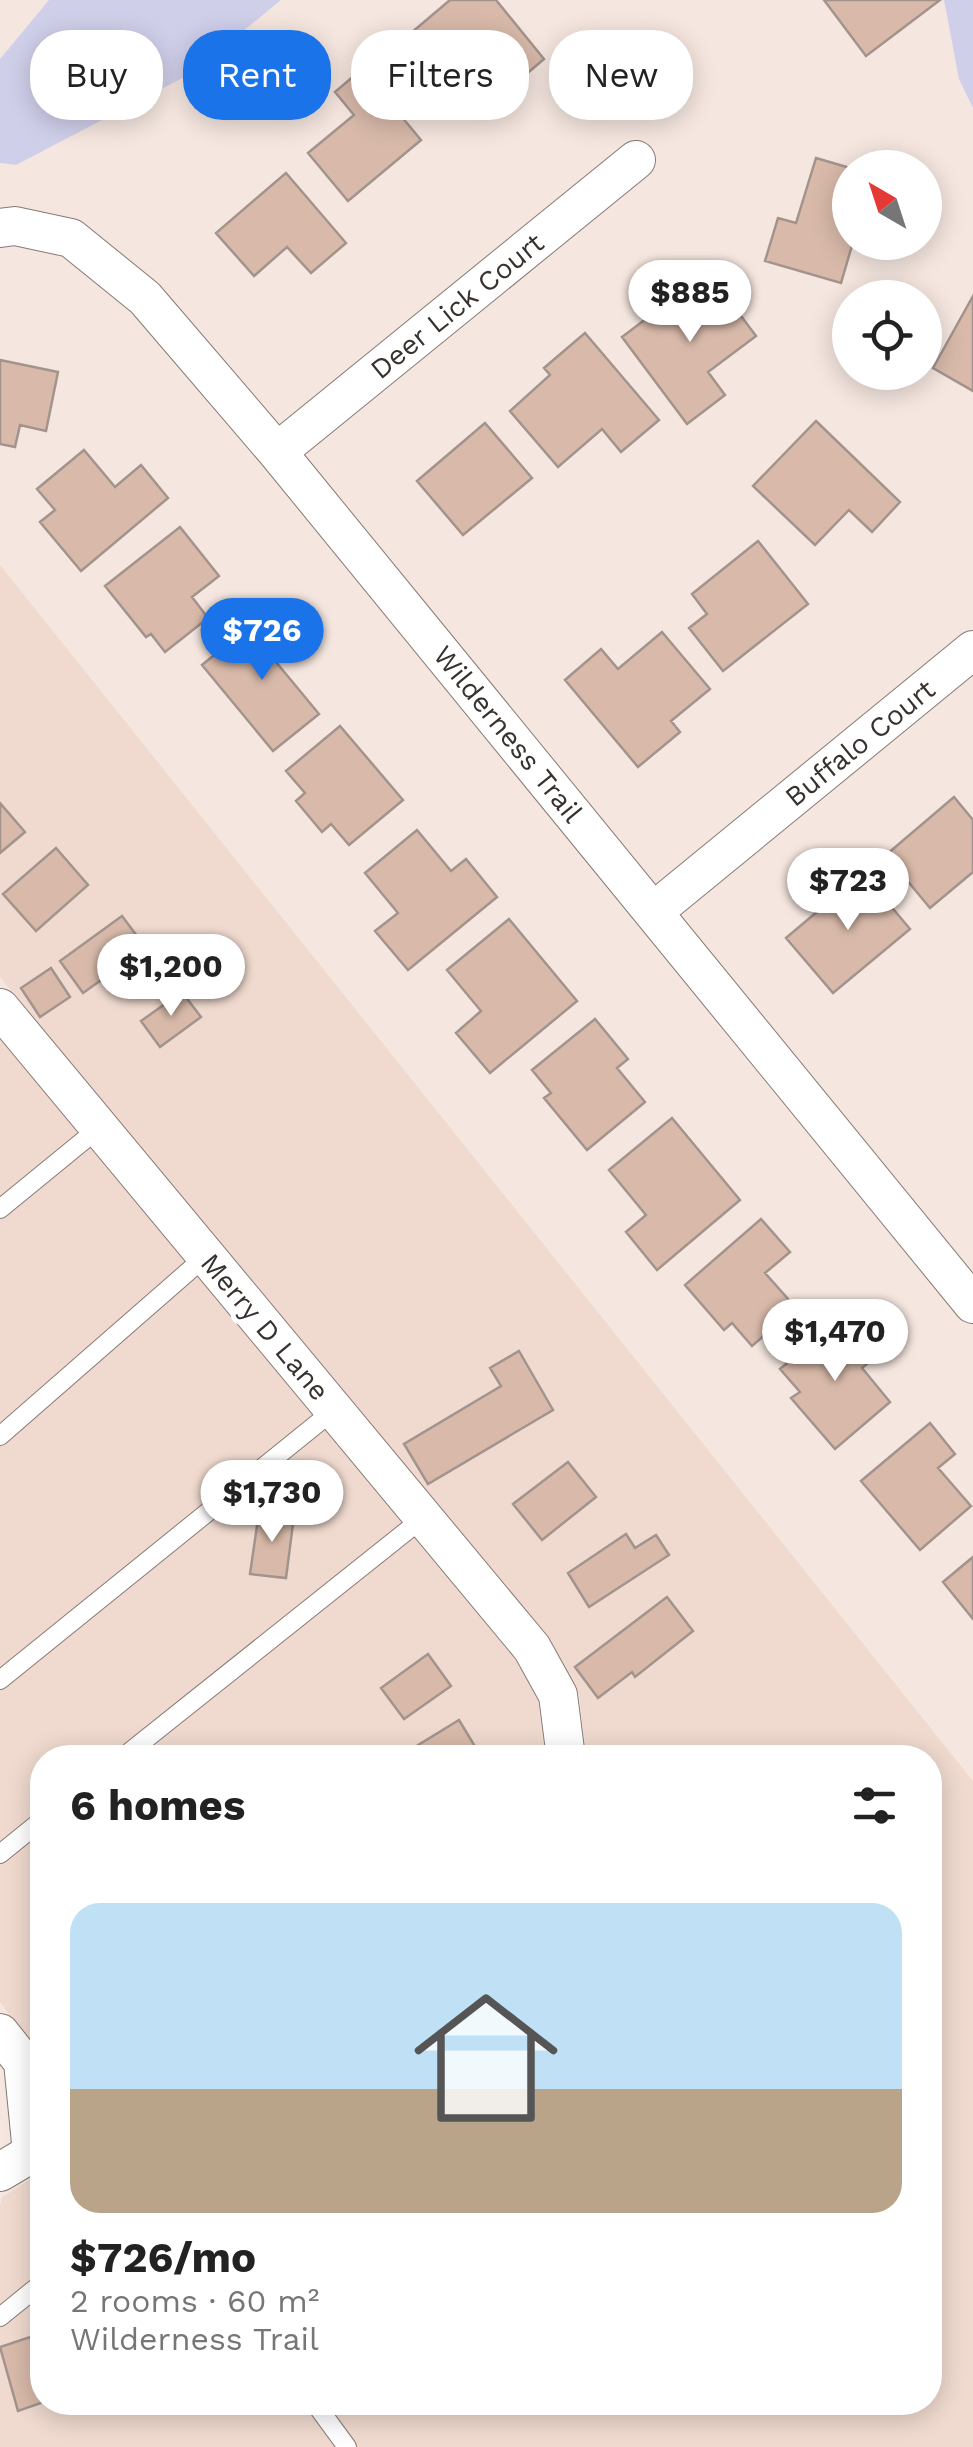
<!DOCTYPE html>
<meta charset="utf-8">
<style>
:root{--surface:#fff;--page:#f2f2f2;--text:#222;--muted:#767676;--accent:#1a73e8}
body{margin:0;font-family:"Work Sans",sans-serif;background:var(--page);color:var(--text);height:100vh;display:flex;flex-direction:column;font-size:38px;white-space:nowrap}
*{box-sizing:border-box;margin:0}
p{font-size:32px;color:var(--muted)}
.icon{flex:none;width:55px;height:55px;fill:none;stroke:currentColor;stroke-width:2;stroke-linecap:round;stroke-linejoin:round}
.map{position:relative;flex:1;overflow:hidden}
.sheet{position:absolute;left:30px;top:1745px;width:912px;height:670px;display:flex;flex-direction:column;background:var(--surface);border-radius:40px;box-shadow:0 5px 25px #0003}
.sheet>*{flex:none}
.hud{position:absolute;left:30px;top:30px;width:915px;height:90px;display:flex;gap:20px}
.needle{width:65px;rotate:321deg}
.fabs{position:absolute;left:832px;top:150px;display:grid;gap:20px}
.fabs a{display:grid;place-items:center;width:110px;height:110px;border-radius:50%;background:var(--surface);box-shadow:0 5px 25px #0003;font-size:50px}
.price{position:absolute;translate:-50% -85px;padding:0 22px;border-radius:35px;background:#fff;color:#222;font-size:32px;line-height:65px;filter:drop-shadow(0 2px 5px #0008)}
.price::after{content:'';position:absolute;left:50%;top:60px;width:30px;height:22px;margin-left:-15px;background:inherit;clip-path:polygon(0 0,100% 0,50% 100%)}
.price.active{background:var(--accent);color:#fff}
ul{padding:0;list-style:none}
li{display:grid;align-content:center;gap:20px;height:530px;padding:0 40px}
li span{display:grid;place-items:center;height:310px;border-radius:30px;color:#555}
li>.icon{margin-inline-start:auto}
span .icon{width:180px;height:180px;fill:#fffc;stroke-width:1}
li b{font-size:42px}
h2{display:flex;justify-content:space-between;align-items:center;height:120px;padding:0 40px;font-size:42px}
.tag{padding:0 35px;border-radius:40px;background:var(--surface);box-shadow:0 5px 25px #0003;font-size:35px;line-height:90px}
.tag.active{background:var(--accent);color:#fff}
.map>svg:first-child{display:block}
.built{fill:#f0dacf}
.green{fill:#d0cfea}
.building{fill:#d9baaa;stroke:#a2948d;stroke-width:2.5}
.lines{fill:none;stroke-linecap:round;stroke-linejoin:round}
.lane-casing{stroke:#877a74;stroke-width:20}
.street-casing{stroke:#877a74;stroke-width:40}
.lane{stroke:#fff;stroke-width:18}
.street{stroke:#fff;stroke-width:38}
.labels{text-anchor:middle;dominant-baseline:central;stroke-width:10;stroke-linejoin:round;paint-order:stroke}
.street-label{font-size:28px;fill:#38322f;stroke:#fff}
</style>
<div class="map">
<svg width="973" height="2447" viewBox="0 0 973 2447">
<rect width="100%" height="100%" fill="#f5e6df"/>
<!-- built -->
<path class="built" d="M0,565L973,1781V2447H0V2205L2,2197L39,2174L42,2402H930V1758L586,1757L579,1694L546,1636L0,977Z
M0,1038L515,1659L538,1699L545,1757L42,1758V2060L0,2002Z"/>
<!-- green -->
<path class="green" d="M49,0H281L192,73L16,165L0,163V59Z
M944,0H973V108L959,79Z"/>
<!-- building -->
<path class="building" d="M450,0H496L544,59L510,88L495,71L444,114L391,50Z
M824,0H940L866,56Z
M362,69L421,140L348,201L308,153L354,115L335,92Z
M816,158L850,168L853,242L841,283L765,261L778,218L796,223Z
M286,173L346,243L311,273L287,247L254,276L216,233Z
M708,272L756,336L708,372L725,395L687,424L622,337Z
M973,296V391L933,368Z
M585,333L659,420L621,452L602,429L558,467L510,411L550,375L544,368Z
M0,360L58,372L46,431L20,425L15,447L0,444Z
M816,421L900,502L872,532L849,510L815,545L753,486Z
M485,423L532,478L463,535L417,481Z
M84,450L115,487L141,465L168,498L81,571L40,522L55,510L37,489Z
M180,527L219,576L192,597L208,618L165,652L151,634L146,637L105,586Z
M758,541L808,604L723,671L689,628L707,614L692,594Z
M264,614L292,648L276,662L319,714L273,751L202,665Z
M662,632L710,689L671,721L680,732L638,767L565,680L601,649L618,669Z
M340,726L403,800L349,845L331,824L322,832L296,801L305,793L286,771Z
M954,797L973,820V872L930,908L886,855Z
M0,803L25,832L0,853Z
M417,830L451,871L466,859L497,897L408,970L375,931L398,913L365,873Z
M56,848L88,885L36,931L3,894Z
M863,873L910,929L833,993L786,938Z
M122,916L146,948L83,993L60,961Z
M509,919L577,1001L490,1073L456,1033L481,1011L447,970Z
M51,968L70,997L40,1017L21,988Z
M182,992L201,1017L160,1047L141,1021Z
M595,1019L628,1059L617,1068L645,1102L587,1150L544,1098L551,1093L532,1070Z
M672,1118L740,1200L657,1270L626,1232L646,1215L609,1170Z
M761,1219L790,1252L765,1273L796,1308L752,1346L732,1323L724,1330L685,1285Z
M840,1319L874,1358L862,1368L890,1402L835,1449L791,1398L800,1392L780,1369Z
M519,1351L553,1410L428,1484L404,1444L501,1386L490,1368Z
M930,1423L955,1454L938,1468L971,1506L920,1550L861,1481Z
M568,1462L596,1497L542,1540L513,1504Z
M259,1512L294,1516L286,1578L250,1574Z
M626,1534L635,1548L656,1535L669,1555L589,1607L568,1573Z
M973,1557V1619L943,1582Z
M667,1597L693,1631L635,1677L632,1672L598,1698L575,1667Z
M428,1654L451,1686L404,1719L381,1688Z
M459,1720L482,1758H397Z
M30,2337L42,2374L44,2402L18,2411L0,2347Z"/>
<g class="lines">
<defs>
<path id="lane" d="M0,1209L99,1128
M0,1436L206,1256
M0,1680L334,1410
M122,1758L423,1518
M0,1854L42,1820
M0,2317L42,2283
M314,2402L347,2447"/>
<path id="street" d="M0,228L15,226L71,238L145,298L277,452L973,1304
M277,452L636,160
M653,912L973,650
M0,1008L532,1648L558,1695L566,1758
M0,2033L23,2062L32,2153
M0,2172L32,2153H42"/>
</defs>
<!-- lane casing -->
<use href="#lane" class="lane-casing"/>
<!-- street casing -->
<use href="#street" class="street-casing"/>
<!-- lane -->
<use href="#lane" class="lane"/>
<!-- street -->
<use href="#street" class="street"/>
</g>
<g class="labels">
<!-- street labels -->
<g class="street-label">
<text transform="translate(457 306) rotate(-39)">Deer Lick Court</text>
<text transform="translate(508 734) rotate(51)">Wilderness Trail</text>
<text transform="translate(860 743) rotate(-39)">Buffalo Court</text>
<text transform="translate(265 1327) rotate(50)">Merry D Lane</text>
</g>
</g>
</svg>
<div class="fabs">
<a><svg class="needle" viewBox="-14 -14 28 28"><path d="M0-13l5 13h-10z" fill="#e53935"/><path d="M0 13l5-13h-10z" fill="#767676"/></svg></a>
<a><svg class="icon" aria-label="locate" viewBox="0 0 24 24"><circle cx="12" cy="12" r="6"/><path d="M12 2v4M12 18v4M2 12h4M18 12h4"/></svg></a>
</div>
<b class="price" style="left:690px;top:345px">$885</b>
<b class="price active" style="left:262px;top:683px">$726</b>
<b class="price" style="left:848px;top:933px">$723</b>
<b class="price" style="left:171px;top:1019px">$1,200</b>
<b class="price" style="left:835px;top:1384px">$1,470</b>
<b class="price" style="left:272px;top:1545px">$1,730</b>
<div class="hud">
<a class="tag">Buy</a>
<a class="tag active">Rent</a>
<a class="tag">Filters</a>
<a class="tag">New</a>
</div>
<section class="sheet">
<h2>6 homes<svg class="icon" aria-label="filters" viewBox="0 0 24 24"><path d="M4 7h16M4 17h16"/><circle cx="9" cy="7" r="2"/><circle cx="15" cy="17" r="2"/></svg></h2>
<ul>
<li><span style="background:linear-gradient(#bfe0f5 60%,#b9a48a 0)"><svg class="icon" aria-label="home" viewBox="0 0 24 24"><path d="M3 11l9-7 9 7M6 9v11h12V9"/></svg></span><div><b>$726/mo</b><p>2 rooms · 60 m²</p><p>Wilderness Trail</p></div></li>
</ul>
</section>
</div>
